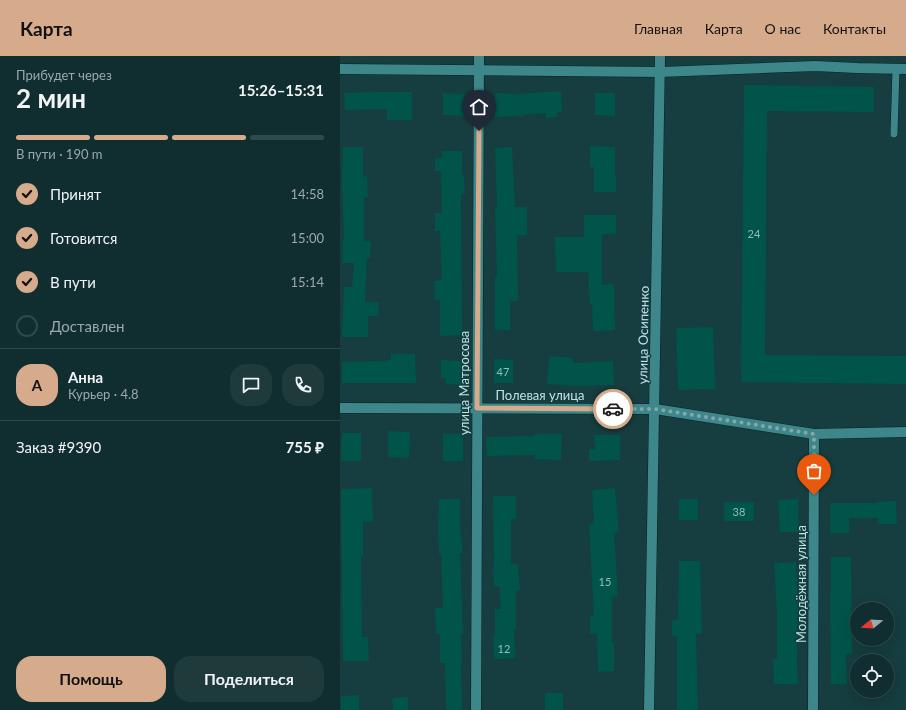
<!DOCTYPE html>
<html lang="ru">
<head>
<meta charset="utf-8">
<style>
	:root { --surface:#102e2f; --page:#1e3a3b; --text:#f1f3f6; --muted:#9ca8aa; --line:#304a4b; --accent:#d6ab8b }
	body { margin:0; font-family:Lato,sans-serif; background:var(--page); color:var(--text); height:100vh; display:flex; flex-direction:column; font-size:15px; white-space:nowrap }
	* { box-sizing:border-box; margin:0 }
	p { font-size:13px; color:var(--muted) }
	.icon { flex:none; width:22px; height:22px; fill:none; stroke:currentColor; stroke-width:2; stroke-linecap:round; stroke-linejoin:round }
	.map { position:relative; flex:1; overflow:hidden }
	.panel { display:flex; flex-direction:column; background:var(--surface); width:340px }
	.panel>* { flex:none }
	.needle { width:26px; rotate:252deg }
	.controls { position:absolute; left:510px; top:546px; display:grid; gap:8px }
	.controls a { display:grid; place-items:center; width:44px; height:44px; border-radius:50%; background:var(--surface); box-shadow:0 4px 16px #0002,0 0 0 1px var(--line); font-size:20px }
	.pin { position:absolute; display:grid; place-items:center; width:34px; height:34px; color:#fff; margin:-41px -17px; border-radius:50% 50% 50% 0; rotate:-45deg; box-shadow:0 0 4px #0007 }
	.pin .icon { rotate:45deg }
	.courier { position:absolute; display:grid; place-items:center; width:40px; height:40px; margin:-20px; border:3px solid #d6ab8b; border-radius:50%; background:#fff; color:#222; box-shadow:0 1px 5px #0007 }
	.summary em { font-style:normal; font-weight:700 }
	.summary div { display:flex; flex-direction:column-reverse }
	.summary { display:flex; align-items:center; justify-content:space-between; height:68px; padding:0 16px }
	h1 { font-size:26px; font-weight:700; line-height:30px }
	.bar { display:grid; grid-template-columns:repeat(4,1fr); gap:6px 4px; align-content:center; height:48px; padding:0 16px }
	.bar i { height:5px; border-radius:3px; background:var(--line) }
	.bar .on { background:var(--accent) }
	.bar p { grid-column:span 4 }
	.line { display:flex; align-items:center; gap:10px; padding:0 16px; border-top:1px solid var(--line) }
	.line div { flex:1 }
	.round { display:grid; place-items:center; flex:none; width:42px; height:42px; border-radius:16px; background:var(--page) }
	ol { padding:0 16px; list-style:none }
	li { display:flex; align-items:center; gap:12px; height:44px }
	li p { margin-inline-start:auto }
	li .icon { padding:4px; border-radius:50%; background:var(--accent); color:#111; stroke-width:4 }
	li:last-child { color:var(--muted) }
	li i { width:22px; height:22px; border:2px solid var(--line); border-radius:50% }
	.button { display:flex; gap:8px; margin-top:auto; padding:8px 16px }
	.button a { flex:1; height:46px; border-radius:16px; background:var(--accent); color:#111; font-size:16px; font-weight:700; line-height:46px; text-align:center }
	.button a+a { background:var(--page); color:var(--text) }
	header { display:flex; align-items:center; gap:24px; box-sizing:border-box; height:56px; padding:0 20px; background:var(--accent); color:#111 }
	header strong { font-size:19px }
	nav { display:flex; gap:22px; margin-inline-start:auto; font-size:14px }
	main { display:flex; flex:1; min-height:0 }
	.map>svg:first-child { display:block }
	.building { fill:#005449 }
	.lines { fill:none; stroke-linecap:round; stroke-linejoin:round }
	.service-casing { stroke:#0b2223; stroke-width:8 }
	.minor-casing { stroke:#0b2223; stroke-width:11 }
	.service { stroke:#3d878b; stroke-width:7 }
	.minor { stroke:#3d878b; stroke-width:10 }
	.done { stroke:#84a8aa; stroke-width:4; stroke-dasharray:0 7.2 }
	.route { stroke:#d6ab8b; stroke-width:5 }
	.labels { text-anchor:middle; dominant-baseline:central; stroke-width:3; stroke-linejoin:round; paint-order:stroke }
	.number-label { font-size:11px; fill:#8fbebd }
	.street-label { font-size:13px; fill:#bfe2e4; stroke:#163d3f }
</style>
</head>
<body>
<header>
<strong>Карта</strong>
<nav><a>Главная</a><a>Карта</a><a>О нас</a><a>Контакты</a></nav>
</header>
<main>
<section class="panel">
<div class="summary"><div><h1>2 мин</h1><p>Прибудет через</p></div><em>15:26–15:31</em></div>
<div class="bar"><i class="on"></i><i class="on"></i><i class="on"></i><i></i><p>В пути · 190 m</p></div>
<ol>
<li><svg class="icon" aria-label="check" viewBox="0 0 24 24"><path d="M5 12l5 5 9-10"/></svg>Принят<p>14:58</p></li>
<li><svg class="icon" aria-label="check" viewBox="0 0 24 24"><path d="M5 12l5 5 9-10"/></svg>Готовится<p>15:00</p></li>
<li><svg class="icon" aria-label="check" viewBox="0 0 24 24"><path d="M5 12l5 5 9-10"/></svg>В пути<p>15:14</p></li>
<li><i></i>Доставлен</li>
</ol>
<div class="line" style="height:72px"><b class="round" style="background:var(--accent);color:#111">А</b><div><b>Анна</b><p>Курьер · 4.8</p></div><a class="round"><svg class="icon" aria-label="chat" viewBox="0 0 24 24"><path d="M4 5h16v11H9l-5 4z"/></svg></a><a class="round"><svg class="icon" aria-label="phone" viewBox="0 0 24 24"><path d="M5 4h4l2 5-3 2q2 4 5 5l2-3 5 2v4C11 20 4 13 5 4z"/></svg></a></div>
<div class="line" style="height:52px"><div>Заказ #9390</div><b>755 ₽</b></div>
<div class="button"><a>Помощь</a><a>Поделиться</a></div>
</section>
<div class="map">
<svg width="566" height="654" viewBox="0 0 566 654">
	<rect width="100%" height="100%" fill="#163d3f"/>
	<g class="building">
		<polygon points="404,29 534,31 534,56 427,55 425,299 566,300 566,328 401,326"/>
		<polygon points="221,35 222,56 217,56 218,61 206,62 206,57 182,59 182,60 155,61 155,37 176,38"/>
		<polygon points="33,36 72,36 72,64 47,64 47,53 5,54 4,37"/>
		<polygon points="103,37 125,38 125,60 103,59"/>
		<polygon points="255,37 275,37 275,60 255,59"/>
		<polygon points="250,90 275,91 275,121 276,121 276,136 254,136 254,111 250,111"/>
		<polygon points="3,91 23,91 23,121 27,120 28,141 24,141 24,185 31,185 30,202 27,202 25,246 39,246 38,260 28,260 28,281 2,281 4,231 12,231 14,207 2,207 3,184 4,184 2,122"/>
		<polygon points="172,91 175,151 187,151 187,179 177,179 178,245 170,245 170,274 155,274 155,222 157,221 155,151 157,151 155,92"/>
		<polygon points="102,95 122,95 122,119 124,119 125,138 121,138 122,279 100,280 100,244 95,244 94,225 102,224 100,175 95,175 95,157 102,157 101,115 95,115 95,102 102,102"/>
		<polygon points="244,159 276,159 276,178 262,178 262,229 274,228 275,274 253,275 252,248 250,248 248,216 216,216 215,181 244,181"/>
		<polygon points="373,271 375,333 338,334 336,272"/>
		<polygon points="51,298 75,298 76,327 2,327 2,306 47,305 47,304 51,304"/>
		<polygon points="209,300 233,302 233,307 273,305 274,329 232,330 207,328"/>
		<polygon points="154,303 173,304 173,327 154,327"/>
		<polygon points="101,304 122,305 122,329 105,328 106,322 101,322"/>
		<polygon points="48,375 70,376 69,402 48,401"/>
		<polygon points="2,377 21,377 21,405 1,405"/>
		<rect x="103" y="378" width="20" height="27"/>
		<polygon points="195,378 222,378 221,404 195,403 195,399 147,400 146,381 195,380"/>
		<polygon points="254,379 280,379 280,404 249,405 249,393 255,393"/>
		<polygon points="32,432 33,466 23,466 23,500 21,500 22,581 28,581 29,605 3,605 1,433"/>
		<polygon points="275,432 279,476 274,477 278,540 272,541 272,586 274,586 274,615 258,616 257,578 250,578 250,560 254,560 249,468 254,467 252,434"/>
		<polygon points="153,440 176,440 176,463 171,463 171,508 178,508 180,535 176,535 176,574 174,574 175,602 154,603 153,581 155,581 155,553 161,553 159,530 154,531 153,510 154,509"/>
		<polygon points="99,443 120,443 120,471 123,497 120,497 123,578 121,578 122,607 121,607 122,654 106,654 105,607 100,607 100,578 96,578 95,552 103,552 101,498 99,498 98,472"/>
		<rect x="339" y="443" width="19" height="21"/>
		<polygon points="458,443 459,476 440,476 438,444"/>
		<polygon points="556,445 557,468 538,468 538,462 509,462 509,477 490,477 490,447 537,447 537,446"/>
		<rect x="384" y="446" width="30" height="19"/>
		<polygon points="491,501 511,501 512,598 506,598 507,628 491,628 490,534 491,534"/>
		<polygon points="339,505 360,505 362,578 356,578 358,654 337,654 337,580 332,580 332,564 338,564"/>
		<polygon points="456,506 458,554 457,603 458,628 434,628 433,603 437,603 437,555 434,507"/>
		<rect x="205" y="637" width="18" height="17"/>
		<polygon points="19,639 19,654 1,654 1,640"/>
		<polygon points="68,641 68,654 53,654 52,642"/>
	</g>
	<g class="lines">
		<defs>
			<polyline id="service" points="554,78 556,13"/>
			<g id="minor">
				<polyline points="0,13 320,16 475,10 517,12 566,13"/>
				<polyline points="0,352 315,353 474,378 566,376"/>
				<polyline points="136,654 139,0"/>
				<polyline points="309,654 320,0"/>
				<polyline points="473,654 474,378"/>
			</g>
		</defs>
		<use href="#service" class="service-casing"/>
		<use href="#minor" class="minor-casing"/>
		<use href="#service" class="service"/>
		<use href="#minor" class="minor"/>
	</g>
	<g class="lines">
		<polyline class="done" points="273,353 315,353 474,378 474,439"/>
		<polyline class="route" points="139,75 137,352 273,353"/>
	</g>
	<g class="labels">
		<g class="number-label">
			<text x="414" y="177">24</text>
			<text x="163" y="315">47</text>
			<text x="399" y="455">38</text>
			<text x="265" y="525">15</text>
			<text x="164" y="592">12</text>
		</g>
		<g class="street-label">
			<text transform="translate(303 279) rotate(-89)">улица Осипенко</text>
			<text transform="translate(124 327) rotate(-90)">улица Матросова</text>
			<text x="200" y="339">Полевая улица</text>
			<text transform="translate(461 528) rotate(-90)">Молодёжная улица</text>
		</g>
	</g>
</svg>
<div class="controls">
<a><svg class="needle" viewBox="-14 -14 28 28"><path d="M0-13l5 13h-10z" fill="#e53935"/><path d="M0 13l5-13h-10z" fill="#9ca8aa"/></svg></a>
<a><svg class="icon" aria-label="locate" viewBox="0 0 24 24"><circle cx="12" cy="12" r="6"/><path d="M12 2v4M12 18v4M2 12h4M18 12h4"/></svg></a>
</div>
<div class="pin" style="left:474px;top:439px;background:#ea580c"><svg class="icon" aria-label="bag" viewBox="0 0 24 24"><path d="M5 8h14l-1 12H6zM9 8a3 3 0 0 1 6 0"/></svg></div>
<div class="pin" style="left:139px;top:75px;background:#1f2937"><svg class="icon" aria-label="home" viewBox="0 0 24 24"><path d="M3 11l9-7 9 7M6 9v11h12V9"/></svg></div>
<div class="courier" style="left:273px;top:353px"><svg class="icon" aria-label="car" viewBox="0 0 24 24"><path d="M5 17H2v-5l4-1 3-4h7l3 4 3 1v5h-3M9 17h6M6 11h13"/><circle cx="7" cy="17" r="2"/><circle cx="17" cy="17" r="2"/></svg></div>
</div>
</main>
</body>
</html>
